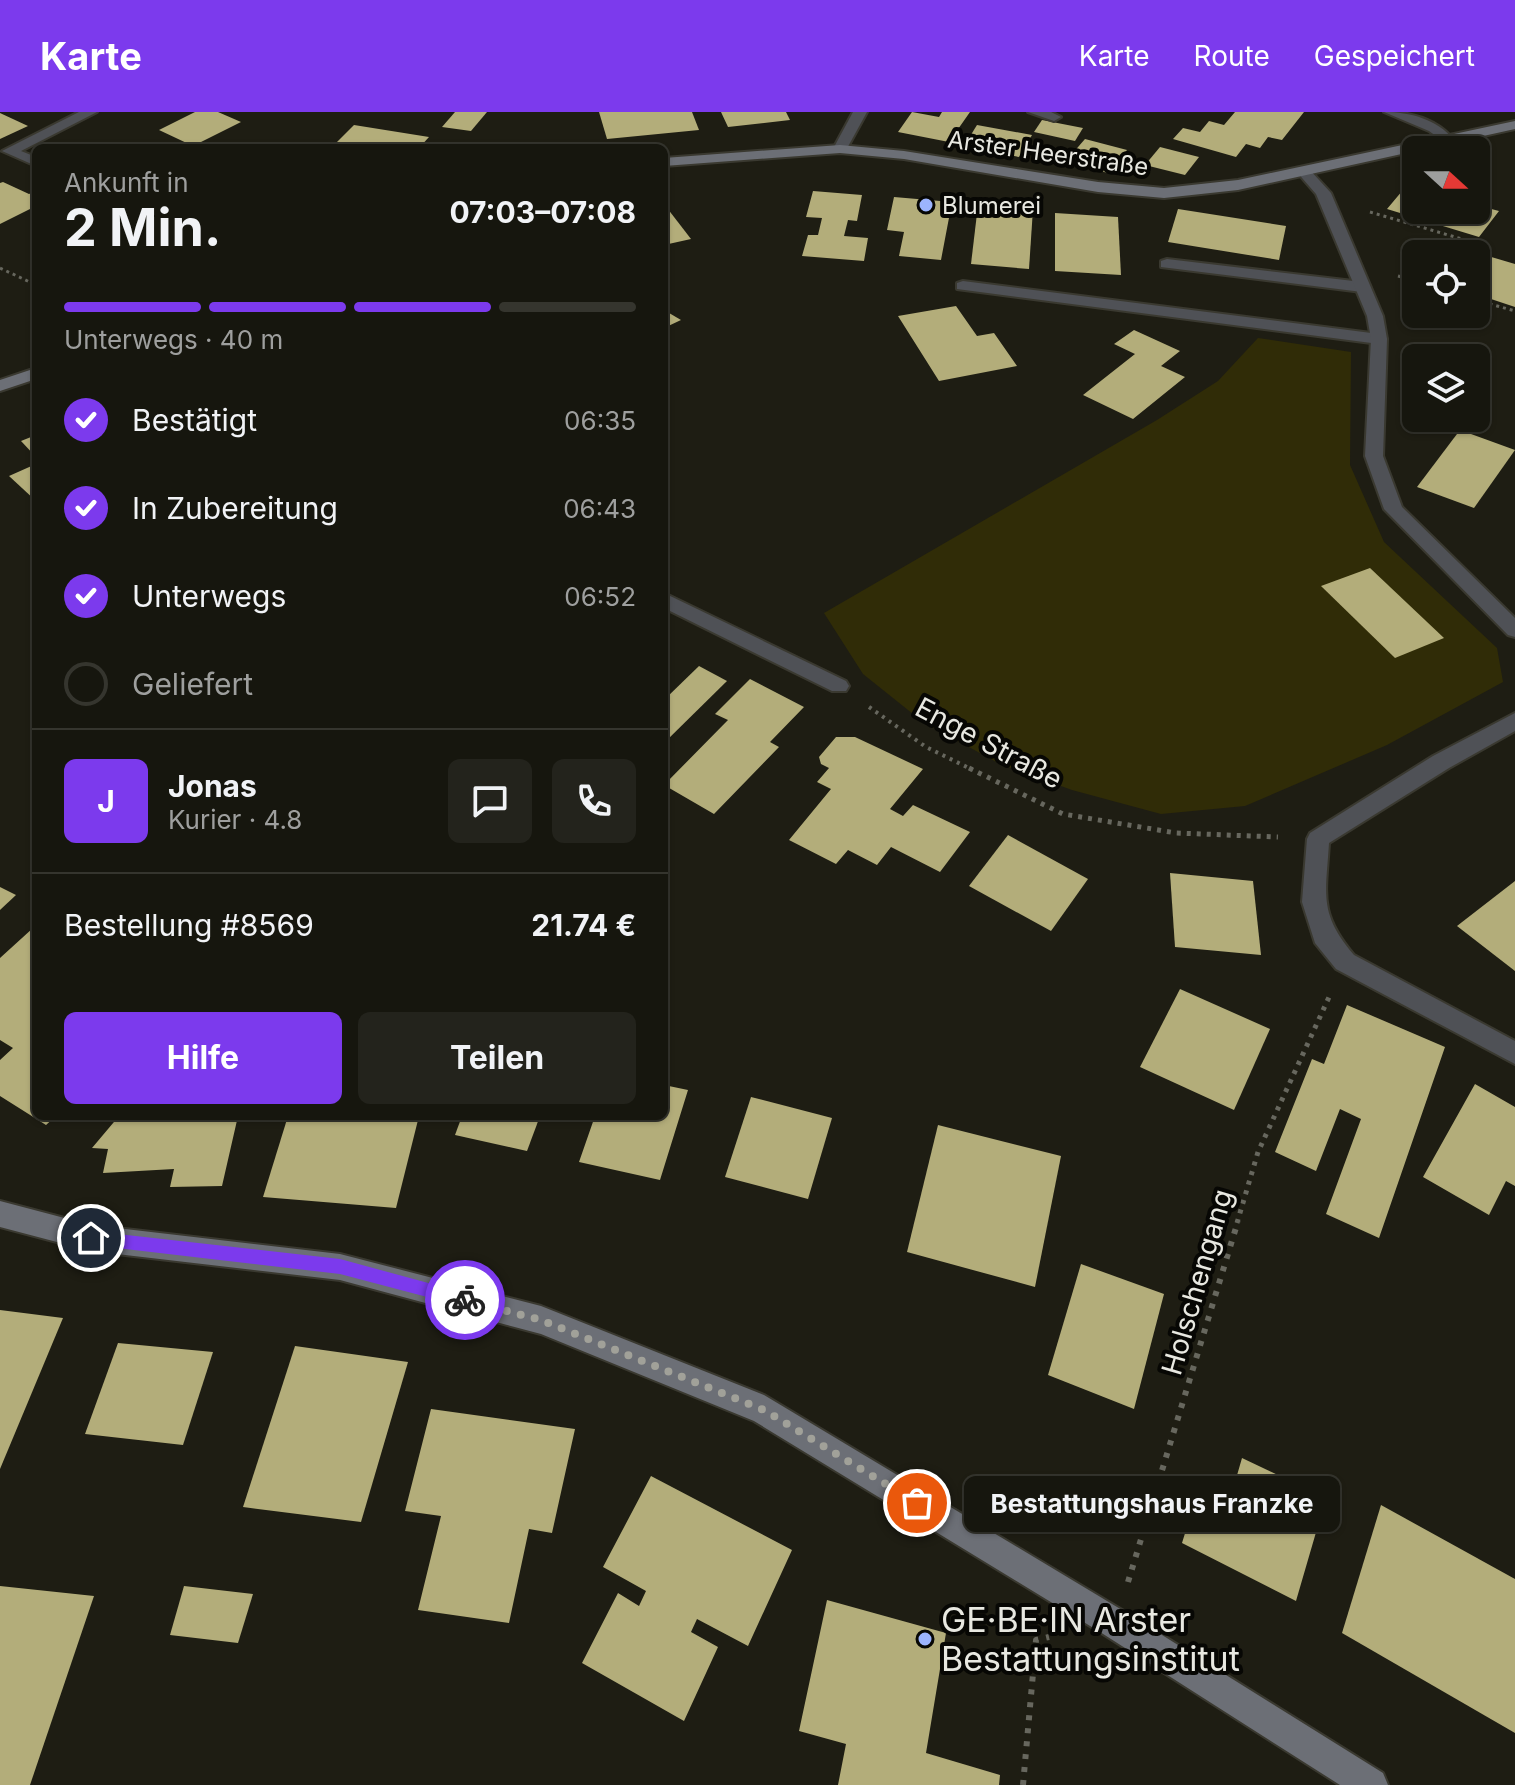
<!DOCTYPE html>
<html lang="de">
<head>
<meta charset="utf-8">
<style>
	:root { --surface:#16160e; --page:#23231c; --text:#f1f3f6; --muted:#9e9f9e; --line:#35352e; --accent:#7c3aed }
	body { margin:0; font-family:Inter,sans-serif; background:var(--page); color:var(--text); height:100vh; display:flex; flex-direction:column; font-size:30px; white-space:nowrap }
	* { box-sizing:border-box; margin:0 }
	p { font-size:26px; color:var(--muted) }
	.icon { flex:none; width:44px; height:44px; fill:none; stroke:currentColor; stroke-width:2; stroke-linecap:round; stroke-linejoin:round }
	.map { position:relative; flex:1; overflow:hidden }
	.panel { position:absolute; left:32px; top:32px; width:636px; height:976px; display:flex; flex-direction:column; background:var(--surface); border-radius:12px; box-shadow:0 2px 6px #0004,0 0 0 2px var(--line) }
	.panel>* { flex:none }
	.needle { width:52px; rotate:111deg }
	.controls { position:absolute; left:1402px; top:24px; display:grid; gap:16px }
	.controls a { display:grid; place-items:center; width:88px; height:88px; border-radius:12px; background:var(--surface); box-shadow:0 2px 6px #0004,0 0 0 2px var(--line); font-size:40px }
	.pin { position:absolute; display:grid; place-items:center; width:68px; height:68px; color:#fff; margin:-34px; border:4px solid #fff; border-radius:50%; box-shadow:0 2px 8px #0007 }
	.courier { position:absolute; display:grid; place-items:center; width:80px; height:80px; margin:-40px; border:6px solid #7c3aed; border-radius:50%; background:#fff; color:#222; box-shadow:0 2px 10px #0007 }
	.bubble { position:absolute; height:56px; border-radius:12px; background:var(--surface); box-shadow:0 2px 6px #0004,0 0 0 2px var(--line); font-size:26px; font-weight:700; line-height:56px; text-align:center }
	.headline em { font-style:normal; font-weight:700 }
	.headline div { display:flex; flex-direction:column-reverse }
	.headline { display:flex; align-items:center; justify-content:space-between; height:136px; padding:0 32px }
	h1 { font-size:52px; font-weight:700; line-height:60px }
	.bar { display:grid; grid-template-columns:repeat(4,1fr); gap:12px 8px; align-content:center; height:96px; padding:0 32px }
	.bar i { height:10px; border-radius:6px; background:var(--line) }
	.bar .on { background:var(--accent) }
	.bar p { grid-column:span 4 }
	.line { display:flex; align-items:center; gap:20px; padding:0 32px; border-top:2px solid var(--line) }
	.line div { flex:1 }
	.round { display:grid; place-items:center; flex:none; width:84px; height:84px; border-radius:12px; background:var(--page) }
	ol { padding:0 32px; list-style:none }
	li { display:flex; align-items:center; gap:24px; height:88px }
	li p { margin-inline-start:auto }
	li .icon { padding:8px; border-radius:50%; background:var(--accent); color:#fff; stroke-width:4 }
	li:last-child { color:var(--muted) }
	li i { width:44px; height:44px; border:4px solid var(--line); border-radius:50% }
	.primary-button { display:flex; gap:16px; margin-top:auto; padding:16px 32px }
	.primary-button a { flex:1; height:92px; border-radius:12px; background:var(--accent); color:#fff; font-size:32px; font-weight:700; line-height:92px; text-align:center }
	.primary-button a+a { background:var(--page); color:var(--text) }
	header { display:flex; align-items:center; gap:48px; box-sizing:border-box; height:112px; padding:0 40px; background:var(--accent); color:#fff }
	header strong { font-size:38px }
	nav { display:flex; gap:44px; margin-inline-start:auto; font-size:28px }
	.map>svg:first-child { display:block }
	.green { fill:#302c07 }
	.building { fill:#b3ad7a }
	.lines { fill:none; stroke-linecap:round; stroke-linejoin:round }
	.lane-casing { stroke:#3a3930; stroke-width:4 }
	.street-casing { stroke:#3a3930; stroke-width:4 }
	.secondary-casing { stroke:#3a3930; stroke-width:4 }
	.path-far3 { stroke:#67675e; stroke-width:3; stroke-dasharray:3 4; stroke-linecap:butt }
	.path-far2 { stroke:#67675e; stroke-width:4; stroke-dasharray:3 5; stroke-linecap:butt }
	.path-far1 { stroke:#67675e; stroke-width:5; stroke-dasharray:4 6; stroke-linecap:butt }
	.path { stroke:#67675e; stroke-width:6; stroke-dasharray:5 8; stroke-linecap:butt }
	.lane { fill:#4f5156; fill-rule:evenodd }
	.street { fill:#4f5156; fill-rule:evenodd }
	.secondary { fill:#6c6f76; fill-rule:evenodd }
	.route { fill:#7c3aed }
	.done { stroke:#a1a199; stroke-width:8; stroke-dasharray:0 14.4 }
	.poi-dot { fill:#9cb4fd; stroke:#070704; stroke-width:3 }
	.labels { text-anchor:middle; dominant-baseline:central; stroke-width:8; stroke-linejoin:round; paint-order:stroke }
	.far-street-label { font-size:24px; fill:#e8e8e1; stroke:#070704 }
	.far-poi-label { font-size:24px; fill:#e8e8e1; stroke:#070704; text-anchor:start }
	.street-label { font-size:28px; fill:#e8e8e1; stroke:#070704 }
	.near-poi-label { font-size:34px; fill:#e8e8e1; stroke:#070704; text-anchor:start }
</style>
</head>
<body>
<header>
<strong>Karte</strong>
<nav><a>Karte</a><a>Route</a><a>Gespeichert</a></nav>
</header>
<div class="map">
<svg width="1515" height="1673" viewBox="0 0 1515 1673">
	<rect width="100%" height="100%" fill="#1e1d13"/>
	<polygon class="green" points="1258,226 1351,240 1350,353 1384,430 1497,536 1503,570 1387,633 1245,694 1161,702 1072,678 1000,652 923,610 863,562 824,501 1157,308 1218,269"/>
	<g class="building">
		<polygon points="195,0 218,0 241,10 193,34 159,18"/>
		<polygon points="455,0 487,0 471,19 442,15"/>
		<polygon points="599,0 692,0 699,18 607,27"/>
		<polygon points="721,0 786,0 790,8 728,15"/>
		<polygon points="912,0 939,5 942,0 970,0 949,30 898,20"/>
		<polygon points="1235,0 1304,0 1282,28 1268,25 1260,36 1246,32 1236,45 1173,27 1183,16 1200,20 1209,9 1224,13"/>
		<polygon points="0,1 28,14 0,27"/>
		<polygon points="1042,8 1083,16 1075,29 1034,20"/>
		<polygon points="354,13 429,25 419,36 331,36"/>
		<polygon points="977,13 1032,23 1019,45 964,34"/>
		<polygon points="1085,27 1127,38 1108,61 1065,50"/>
		<polygon points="1160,35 1199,45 1185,63 1145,53"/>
		<polygon points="3,70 29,82 36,79 36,94 0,112 0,71"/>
		<polygon points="1408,72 1416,75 1416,98 1476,98 1476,93 1499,99 1479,125 1387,97"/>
		<polygon points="813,79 862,83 857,109 848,108 844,124 868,126 864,149 802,144 808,123 818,123 822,106 806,105"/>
		<polygon points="894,85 952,90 941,148 899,144 904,120 887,118"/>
		<polygon points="664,92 691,127 664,133"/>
		<polygon points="978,93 1033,97 1029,157 971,152"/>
		<polygon points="1178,97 1286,114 1279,148 1168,130"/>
		<polygon points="1055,101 1118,105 1121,163 1055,159"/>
		<polygon points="1444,129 1470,137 1467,142 1434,142"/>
		<polygon points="1471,139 1515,152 1515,195 1476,182 1476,142 1469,142"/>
		<polygon points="956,194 977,224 994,221 1017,254 939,269 898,204"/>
		<polygon points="664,198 681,208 664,216"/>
		<polygon points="1134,218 1180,239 1161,254 1185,265 1133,307 1083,283 1135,242 1114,232"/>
		<polygon points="1460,318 1515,338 1474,396 1417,375"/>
		<polygon points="36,323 36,345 21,329"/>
		<polygon points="36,352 36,389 9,364"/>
		<polygon points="1370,456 1444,526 1395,546 1321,474"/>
		<polygon points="699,554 727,569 664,631 664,588"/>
		<polygon points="750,567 804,595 770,630 779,635 714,702 664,673 728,608 715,602"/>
		<polygon points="836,625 855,625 923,657 890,697 903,704 913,693 970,720 940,760 891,735 877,753 848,738 836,752 789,728 831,677 817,670 829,656 821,652 819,645"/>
		<polygon points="1008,723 1088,767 1051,819 969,774"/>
		<polygon points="1170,761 1253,769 1261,843 1175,835"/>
		<polygon points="1515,769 1515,859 1457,814"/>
		<polygon points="0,775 16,783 0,798"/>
		<polygon points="33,816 36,818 36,1004 56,1004 46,1013 0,984 0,948 13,936 0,928 0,846"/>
		<polygon points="1180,877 1270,917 1234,998 1140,955"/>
		<polygon points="1347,893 1445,935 1379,1126 1326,1102 1361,1007 1340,997 1316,1059 1275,1040 1312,947 1324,952"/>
		<polygon points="1475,972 1515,995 1515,1074 1506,1069 1489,1103 1423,1065"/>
		<polygon points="664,973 688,978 660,1068 579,1050 595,1004 664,1004"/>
		<polygon points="751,985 832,1006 808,1087 725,1065"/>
		<polygon points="119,1004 238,1004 222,1074 170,1075 174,1057 103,1061 108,1037 92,1036"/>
		<polygon points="288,1004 419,1004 396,1096 263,1085"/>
		<polygon points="462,1004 540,1004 527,1039 455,1023"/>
		<polygon points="938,1013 1061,1044 1035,1175 907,1140"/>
		<polygon points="1081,1152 1164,1182 1134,1297 1048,1263"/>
		<polygon points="0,1198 63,1206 0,1357"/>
		<polygon points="118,1231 213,1240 183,1333 85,1322"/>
		<polygon points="295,1234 408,1250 361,1410 243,1395"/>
		<polygon points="431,1297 575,1317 552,1421 529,1417 509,1511 418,1498 441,1404 405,1399"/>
		<polygon points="1242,1346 1326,1386 1296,1489 1182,1431 1199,1376 1229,1391"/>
		<polygon points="651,1364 792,1438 748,1534 697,1507 691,1520 718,1535 684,1609 582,1551 618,1481 639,1494 646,1479 603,1455"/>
		<polygon points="1381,1393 1515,1467 1515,1621 1342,1521"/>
		<polygon points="0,1474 94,1484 30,1673 0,1673"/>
		<polygon points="184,1474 253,1482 238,1531 170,1523"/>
		<polygon points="827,1488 946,1521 926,1641 1000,1663 999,1673 838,1673 846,1632 799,1619"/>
	</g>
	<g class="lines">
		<defs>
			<g id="lane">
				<polygon points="1028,0 1051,0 1061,5 1054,9"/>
				<path d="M1384,0C1410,0 1437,7 1454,28L1447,32L1429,19Z"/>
				<polygon points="1167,147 1362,170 1370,175 1362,180 1161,155 1161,149"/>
				<polygon points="963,169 1379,222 1387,227 1379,232 957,177 957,171"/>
			</g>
			<g id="street">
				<polygon points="79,0 97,0 21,39 36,45 36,54 2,39"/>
				<polygon points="853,0 867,0 845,40 835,40 833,37"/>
				<polygon points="1303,55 1308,56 1331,81 1383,204 1387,227 1383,344 1402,395 1515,506 1515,525 1508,523 1384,397 1365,344 1371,227 1367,204 1316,82 1296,59"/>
				<polygon points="664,481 846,569 849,574 846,579 832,579 664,496"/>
				<path d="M1515,601V619L1449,656L1329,731C1326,782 1318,801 1354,843L1515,929V952L1336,857L1315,831L1302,790L1307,727L1310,721L1433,644Z"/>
			</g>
			<g id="secondary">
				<polygon points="1515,9 1515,17 1238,78 1164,86 1098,80 904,47 840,41 664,54 664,46 840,33 904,39 1098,70 1164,76 1238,68"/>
				<polygon points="36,256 36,267 0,279 0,268"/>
				<polygon points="0,1089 91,1113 340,1142 541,1194 764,1283 1122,1498 1383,1661 1388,1673 1340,1673 1100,1520 754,1309 541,1222 340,1168 91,1139 0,1115"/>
			</g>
		</defs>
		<use href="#lane" class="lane-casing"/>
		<use href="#street" class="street-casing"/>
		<use href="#secondary" class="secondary-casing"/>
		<g class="path-far3">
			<polyline points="1370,100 1472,130"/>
			<polyline points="0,156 36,173"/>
			<polyline points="1398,164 1416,169"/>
			<polyline points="1476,188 1515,199"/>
		</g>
		<polyline class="path-far2" points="869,595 926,635 973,658"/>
		<g class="path-far1">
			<polyline points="969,656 1063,702 1176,721 1278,725"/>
			<polyline points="1237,1111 1258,1040 1330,883"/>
		</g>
		<g class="path">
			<polyline points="1128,1470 1238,1109"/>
			<polyline points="1023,1673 1036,1528 1049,1525"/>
		</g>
		<use href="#lane" class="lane"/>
		<use href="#street" class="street"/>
		<use href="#secondary" class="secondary"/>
	</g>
	<polygon class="route" points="91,1119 340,1147 465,1181 472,1188 465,1195 340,1162 91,1133 83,1126"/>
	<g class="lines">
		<polyline class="done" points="465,1188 541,1208 764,1298 917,1391"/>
	</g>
	<g class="poi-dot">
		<circle cx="926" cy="93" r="8"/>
		<circle cx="925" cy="1527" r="8"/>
	</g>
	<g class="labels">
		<g class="far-street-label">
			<text transform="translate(1048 41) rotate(8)">Arster Heerstraße</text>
		</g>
		<g class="far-poi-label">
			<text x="942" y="93">Blumerei</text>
		</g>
		<g class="street-label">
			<text transform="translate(989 631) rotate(28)">Enge Straße</text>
			<text transform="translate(1197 1170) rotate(-74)">Holschengang</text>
		</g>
		<g class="near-poi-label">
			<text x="941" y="1507">GE·BE·IN Arster<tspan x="941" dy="39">Bestattungsinstitut</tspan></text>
		</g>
	</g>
</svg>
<div class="controls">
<a><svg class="needle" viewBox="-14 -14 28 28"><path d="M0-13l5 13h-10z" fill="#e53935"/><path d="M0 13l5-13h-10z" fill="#9e9f9e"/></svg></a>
<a><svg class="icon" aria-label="locate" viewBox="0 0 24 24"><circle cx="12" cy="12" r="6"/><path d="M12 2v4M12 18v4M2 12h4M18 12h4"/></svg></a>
<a><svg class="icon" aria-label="layers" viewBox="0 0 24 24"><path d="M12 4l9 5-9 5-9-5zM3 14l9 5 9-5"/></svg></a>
</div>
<div class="pin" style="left:917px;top:1391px;background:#ea580c"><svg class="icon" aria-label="bag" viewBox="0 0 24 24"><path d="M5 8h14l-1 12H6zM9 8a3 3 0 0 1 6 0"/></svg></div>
<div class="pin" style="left:91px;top:1126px;background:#1f2937"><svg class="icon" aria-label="home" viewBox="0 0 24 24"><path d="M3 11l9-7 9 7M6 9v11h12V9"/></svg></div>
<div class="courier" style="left:465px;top:1188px"><svg class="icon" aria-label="bike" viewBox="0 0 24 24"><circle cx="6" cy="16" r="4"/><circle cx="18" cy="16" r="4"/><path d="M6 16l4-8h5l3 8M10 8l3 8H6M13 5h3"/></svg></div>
<div class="bubble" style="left:964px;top:1364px;width:376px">Bestattungshaus Franzke</div>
<section class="panel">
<div class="headline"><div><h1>2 Min.</h1><p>Ankunft in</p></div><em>07:03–07:08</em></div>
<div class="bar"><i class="on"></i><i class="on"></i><i class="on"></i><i></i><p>Unterwegs · 40 m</p></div>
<ol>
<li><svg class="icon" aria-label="check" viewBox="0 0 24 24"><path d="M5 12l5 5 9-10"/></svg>Bestätigt<p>06:35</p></li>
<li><svg class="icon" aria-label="check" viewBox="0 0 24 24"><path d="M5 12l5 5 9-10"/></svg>In Zubereitung<p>06:43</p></li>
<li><svg class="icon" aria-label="check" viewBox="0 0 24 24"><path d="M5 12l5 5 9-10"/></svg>Unterwegs<p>06:52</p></li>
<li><i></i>Geliefert</li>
</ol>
<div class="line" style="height:144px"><b class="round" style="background:var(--accent);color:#fff">J</b><div><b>Jonas</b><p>Kurier · 4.8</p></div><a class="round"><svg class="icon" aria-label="chat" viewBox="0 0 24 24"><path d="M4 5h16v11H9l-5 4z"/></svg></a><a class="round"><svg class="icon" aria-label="phone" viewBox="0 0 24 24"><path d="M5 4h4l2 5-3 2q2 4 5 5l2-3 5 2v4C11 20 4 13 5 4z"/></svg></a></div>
<div class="line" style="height:104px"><div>Bestellung #8569</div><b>21.74 €</b></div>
<div class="primary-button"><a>Hilfe</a><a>Teilen</a></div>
</section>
</div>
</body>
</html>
